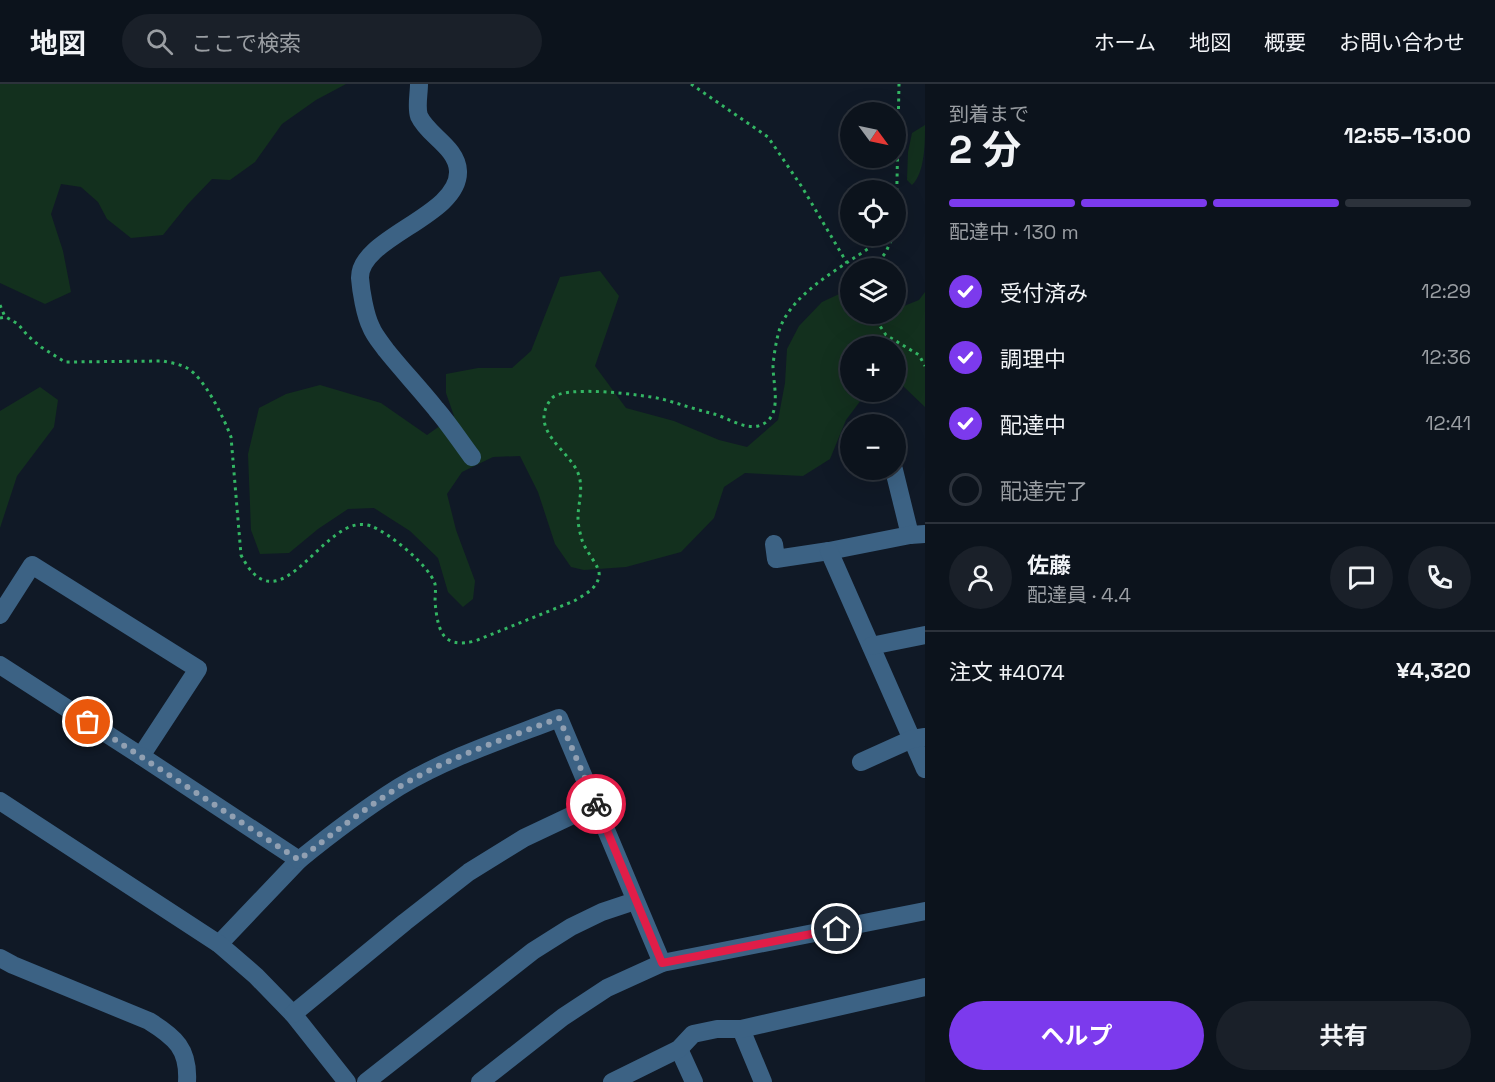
<!DOCTYPE html>
<html lang="ja">
<head>
<meta charset="utf-8">
<style>
	:root { --surface:#0c131c; --page:#1a2029; --text:#f1f3f6; --muted:#9a9ea3; --line:#2c323b; --accent:#7c3aed }
	body { margin:0; font-family:"Space Grotesk","Noto Sans JP",sans-serif; background:var(--page); color:var(--text); height:100vh; display:flex; flex-direction:column; font-size:22px; white-space:nowrap }
	* { box-sizing:border-box; margin:0 }
	p { font-size:20px; color:var(--muted) }
	.icon { flex:none; width:33px; height:33px; fill:none; stroke:currentColor; stroke-width:2; stroke-linecap:round; stroke-linejoin:round }
	.map { position:relative; flex:1; overflow:hidden }
	.side { display:flex; flex-direction:column; background:var(--surface); width:570px }
	.side>* { flex:none }
	.needle { width:39px; rotate:123deg }
	.fabs { position:absolute; left:840px; top:18px; display:grid; gap:12px }
	.fabs a { display:grid; place-items:center; width:66px; height:66px; border-radius:50%; background:var(--surface); box-shadow:0 6px 24px #0002,0 0 0 2px var(--line); font-size:30px }
	.pin { position:absolute; display:grid; place-items:center; width:51px; height:51px; color:#fff; margin:-26px; border:3px solid #fff; border-radius:50%; box-shadow:0 2px 6px #0007 }
	.courier { position:absolute; display:grid; place-items:center; width:60px; height:60px; margin:-30px; border:4px solid #e11d48; border-radius:50%; background:#fff; color:#222; box-shadow:0 2px 8px #0007 }
	.summary em { font-style:normal; font-weight:700 }
	.summary div { display:flex; flex-direction:column-reverse }
	.summary { display:flex; align-items:center; justify-content:space-between; height:102px; padding:0 24px }
	h1 { font-size:39px; font-weight:700; line-height:45px }
	.bar { display:grid; grid-template-columns:repeat(4,1fr); gap:9px 6px; align-content:center; height:72px; padding:0 24px }
	.bar i { height:8px; border-radius:4px; background:var(--line) }
	.bar .selected { background:var(--accent) }
	.bar p { grid-column:span 4 }
	.line { display:flex; align-items:center; gap:15px; padding:0 24px; border-top:2px solid var(--line) }
	.line div { flex:1 }
	.round { display:grid; place-items:center; flex:none; width:63px; height:63px; border-radius:32px; background:var(--page) }
	ol { padding:0 24px; list-style:none }
	li { display:flex; align-items:center; gap:18px; height:66px }
	li p { margin-inline-start:auto }
	li .icon { padding:6px; border-radius:50%; background:var(--accent); color:#fff; stroke-width:4 }
	li:last-child { color:var(--muted) }
	li i { width:33px; height:33px; border:3px solid var(--line); border-radius:50% }
	.button { display:flex; gap:12px; margin-top:auto; padding:12px 24px }
	.button a { flex:1; height:69px; border-radius:36px; background:var(--accent); color:#fff; font-size:24px; font-weight:700; line-height:69px; text-align:center }
	.button a+a { background:var(--page); color:var(--text) }
	header { display:flex; align-items:center; gap:36px; box-sizing:border-box; height:84px; padding:0 30px; background:var(--surface); border-bottom:2px solid var(--line) }
	header strong { font-size:28px }
	nav { display:flex; gap:33px; margin-inline-start:auto; font-size:21px }
	.search { width:420px; height:54px; background:var(--page); display:flex; align-items:center; gap:15px; box-sizing:border-box; padding:0 21px; border-radius:33px; color:var(--muted); font-size:22px }
	main { display:flex; flex:1; min-height:0 }
	.map>svg:first-child { display:block }
	.green { fill:#13301e }
	.lines { fill:none; stroke-linecap:round; stroke-linejoin:round }
	.path { stroke:#33b563; stroke-width:3; stroke-dasharray:3 4.5; stroke-linecap:butt }
	.minor { stroke:#3c6284; stroke-width:18 }
	.done { stroke:#91a0b2; stroke-width:6; stroke-dasharray:0 10.8 }
	.route { stroke:#e11d48; stroke-width:8 }
</style>
</head>
<body>
<header>
<strong>地図</strong>
<div class="search"><svg class="icon" aria-label="search" viewBox="0 0 24 24"><circle cx="10" cy="10" r="6"/><path d="M15 15l6 6"/></svg>ここで検索</div>
<nav><a>ホーム</a><a>地図</a><a>概要</a><a>お問い合わせ</a></nav>
</header>
<main>
<div class="map">
<svg width="925" height="998" viewBox="0 0 925 998">
	<rect width="100%" height="100%" fill="#101926"/>
	<g class="green">
		<polygon points="0,0 346,0 316,16 282,40 255,78 230,96 212,95 188,120 163,151 131,154 107,135 98,118 81,103 61,100 51,130 63,167 71,208 45,220 0,199"/>
		<path d="M925,41C925,59 925,88 912,101L907,96L908,68L912,49Z"/>
		<polygon points="600,187 619,212 595,282 626,324 674,337 719,356 747,363 778,336 785,299 787,265 799,242 822,218 850,205 850,230 896,230 896,203 901,209 904,222 919,216 925,208 925,323 903,302 896,302 896,262 850,262 850,308 867,308 846,336 830,375 803,392 745,389 724,403 714,434 681,468 626,483 584,486 571,483 555,460 538,408 520,372 493,373 462,388 447,410 456,446 475,497 473,515 463,523 448,508 438,474 410,447 374,424 348,425 318,445 289,469 260,470 251,446 248,370 259,324 286,310 320,301 381,319 427,351 454,332 446,309 446,290 478,284 512,284 531,267 560,193"/>
		<polygon points="40,303 58,316 54,343 17,392 0,444 0,327"/>
	</g>
	<g class="lines">
		<g class="path">
			<polyline points="691,0 768,53 802,103 847,179"/>
			<polyline points="896,145 899,0"/>
			<polyline points="874,184 886,168 893,152"/>
			<polyline points="0,221 5,233"/>
			<polyline points="872,230 886,251 919,271 925,282"/>
			<path d="M0,234L6,233L18,240L28,252L41,263L65,278L163,277C171,279 180,280 187,284C204,293 224,334 231,353L241,471C281,550 324,425 371,442C389,449 429,481 435,500C436,506 435,513 435,518C438,547 442,565 475,557L574,517C584,511 597,505 599,492C601,483 585,467 582,456C580,449 578,441 578,434C578,419 584,404 578,389C568,365 528,346 551,315C563,300 643,311 662,315C680,320 697,326 714,330C728,334 743,345 758,342C784,335 773,302 773,282C774,270 776,258 779,247C792,205 853,178 886,152"/>
		</g>
		<g class="minor">
			<path d="M419,0C419,10 416,23 419,32C428,52 457,63 458,87C460,132 359,153 360,194C361,207 365,231 371,243C374,251 381,259 386,266C402,286 420,305 436,325C449,340 460,357 472,373"/>
			<polyline points="894,386 910,451"/>
			<polyline points="774,460 776,475 829,467 910,451 925,450"/>
			<polyline points="829,467 925,685"/>
			<polyline points="0,531 32,481 198,585 141,672 0,581"/>
			<polyline points="871,562 925,551"/>
			<polyline points="141,672 299,776 219,860"/>
			<polyline points="861,678 912,655 925,653"/>
			<polyline points="0,717 219,860 256,892 293,930 347,998"/>
			<path d="M299,776C331,750 364,725 399,703C449,673 505,655 559,634L662,879"/>
			<path d="M0,874L13,881L149,937C175,953 189,965 187,998"/>
			<polyline points="293,930 405,838 469,788 524,754 596,720"/>
			<polyline points="741,945 763,998"/>
			<polyline points="679,965 694,998"/>
			<polyline points="366,998 533,867 571,843 602,828 635,817"/>
			<polyline points="480,998 563,933 607,904 662,879 925,827"/>
			<polyline points="612,998 679,965 693,950 717,945 741,945 925,903"/>
		</g>
	</g>
	<g class="lines">
		<path class="done" d="M88,638L299,776C332,750 364,725 399,703C449,673 505,655 559,634L596,720"/>
		<polyline class="route" points="596,720 662,879 837,845"/>
	</g>
</svg>
<div class="fabs">
<a><svg class="needle" viewBox="-14 -14 28 28"><path d="M0-13l5 13h-10z" fill="#e53935"/><path d="M0 13l5-13h-10z" fill="#9a9ea3"/></svg></a>
<a><svg class="icon" aria-label="locate" viewBox="0 0 24 24"><circle cx="12" cy="12" r="6"/><path d="M12 2v4M12 18v4M2 12h4M18 12h4"/></svg></a>
<a><svg class="icon" aria-label="layers" viewBox="0 0 24 24"><path d="M12 4l9 5-9 5-9-5zM3 14l9 5 9-5"/></svg></a>
<a>+</a>
<a>−</a>
</div>
<div class="pin" style="left:88px;top:638px;background:#ea580c"><svg class="icon" aria-label="bag" viewBox="0 0 24 24"><path d="M5 8h14l-1 12H6zM9 8a3 3 0 0 1 6 0"/></svg></div>
<div class="pin" style="left:837px;top:845px;background:#1f2937"><svg class="icon" aria-label="home" viewBox="0 0 24 24"><path d="M3 11l9-7 9 7M6 9v11h12V9"/></svg></div>
<div class="courier" style="left:596px;top:720px"><svg class="icon" aria-label="bike" viewBox="0 0 24 24"><circle cx="6" cy="16" r="4"/><circle cx="18" cy="16" r="4"/><path d="M6 16l4-8h5l3 8M10 8l3 8H6M13 5h3"/></svg></div>
</div>
<section class="side">
<div class="summary"><div><h1>2 分</h1><p>到着まで</p></div><em>12:55–13:00</em></div>
<div class="bar"><i class="selected"></i><i class="selected"></i><i class="selected"></i><i></i><p>配達中 · 130 m</p></div>
<ol>
<li><svg class="icon" aria-label="check" viewBox="0 0 24 24"><path d="M5 12l5 5 9-10"/></svg>受付済み<p>12:29</p></li>
<li><svg class="icon" aria-label="check" viewBox="0 0 24 24"><path d="M5 12l5 5 9-10"/></svg>調理中<p>12:36</p></li>
<li><svg class="icon" aria-label="check" viewBox="0 0 24 24"><path d="M5 12l5 5 9-10"/></svg>配達中<p>12:41</p></li>
<li><i></i>配達完了</li>
</ol>
<div class="line" style="height:108px"><a class="round"><svg class="icon" aria-label="person" viewBox="0 0 24 24"><circle cx="12" cy="8" r="4"/><path d="M4 21q1-7 8-7t8 7"/></svg></a><div><b>佐藤</b><p>配達員 · 4.4</p></div><a class="round"><svg class="icon" aria-label="chat" viewBox="0 0 24 24"><path d="M4 5h16v11H9l-5 4z"/></svg></a><a class="round"><svg class="icon" aria-label="phone" viewBox="0 0 24 24"><path d="M5 4h4l2 5-3 2q2 4 5 5l2-3 5 2v4C11 20 4 13 5 4z"/></svg></a></div>
<div class="line" style="height:78px"><div>注文 #4074</div><b>¥4,320</b></div>
<div class="button"><a>ヘルプ</a><a>共有</a></div>
</section>
</main>
</body>
</html>
